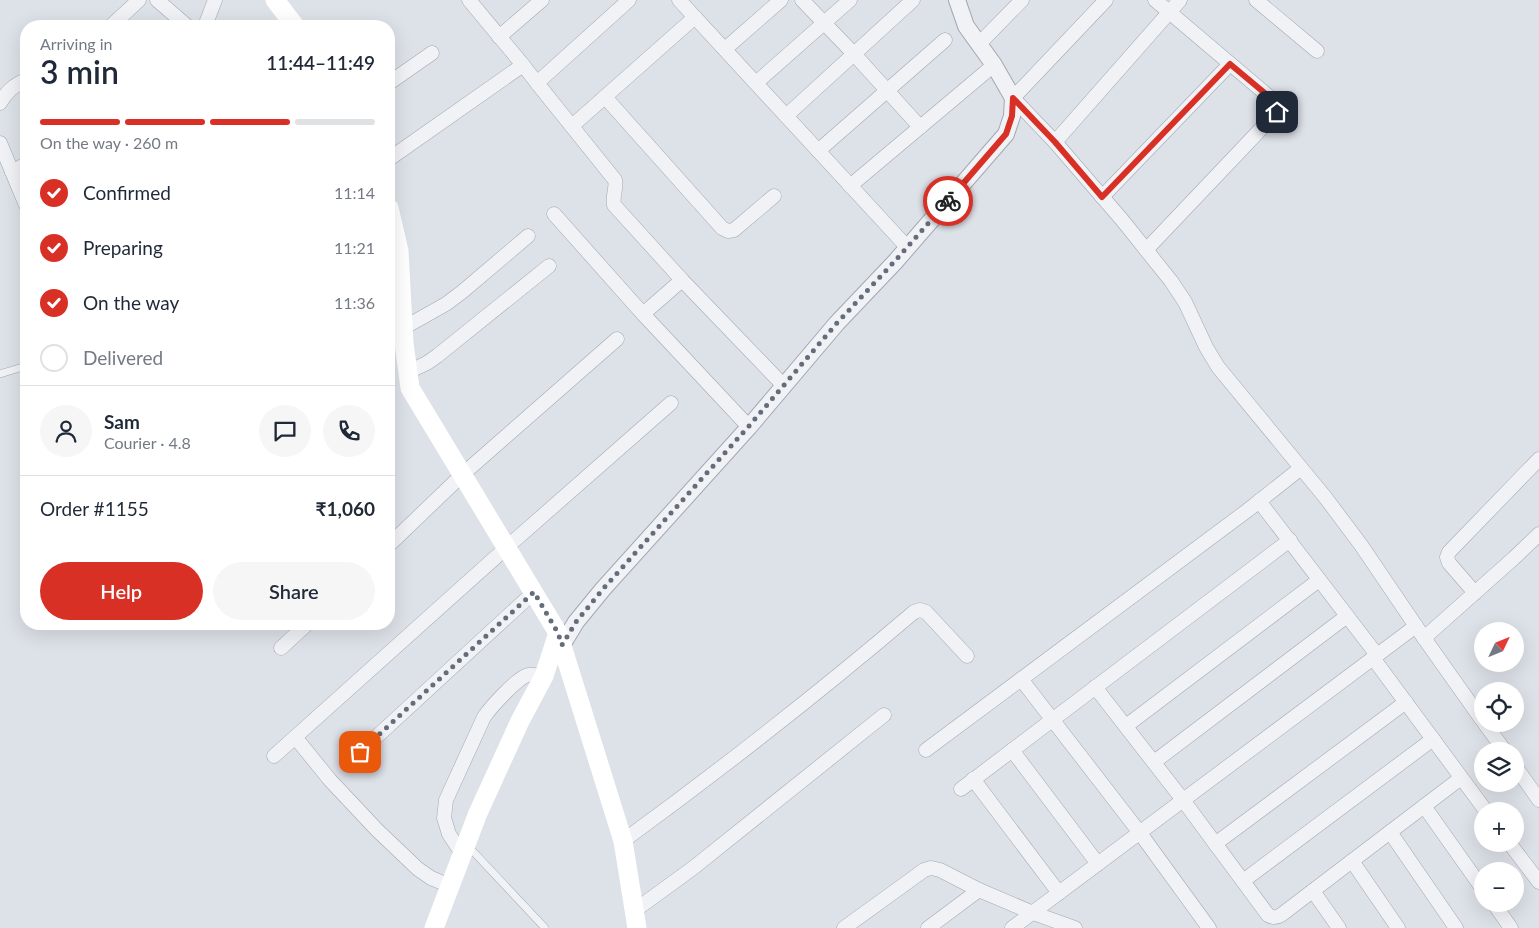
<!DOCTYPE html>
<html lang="en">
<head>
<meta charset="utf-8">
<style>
	:root { --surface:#fff; --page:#f6f6f7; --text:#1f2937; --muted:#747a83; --line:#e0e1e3; --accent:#d93025 }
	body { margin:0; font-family:Lato,sans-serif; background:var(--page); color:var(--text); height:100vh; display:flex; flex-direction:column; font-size:19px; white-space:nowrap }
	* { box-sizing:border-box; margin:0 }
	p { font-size:16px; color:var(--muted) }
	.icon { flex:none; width:28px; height:28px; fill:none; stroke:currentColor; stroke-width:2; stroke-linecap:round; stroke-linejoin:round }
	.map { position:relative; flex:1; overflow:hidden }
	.details { position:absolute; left:20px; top:20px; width:375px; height:610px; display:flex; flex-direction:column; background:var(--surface); border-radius:20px; box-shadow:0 5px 20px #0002 }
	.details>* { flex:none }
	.needle { width:32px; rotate:47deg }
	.tools { position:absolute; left:1474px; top:622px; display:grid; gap:10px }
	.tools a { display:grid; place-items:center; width:50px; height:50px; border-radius:50%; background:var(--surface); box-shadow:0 5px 20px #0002; font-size:25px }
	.pin { position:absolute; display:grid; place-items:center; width:42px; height:42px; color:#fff; margin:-21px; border-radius:10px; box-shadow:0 2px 8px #0006 }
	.courier { position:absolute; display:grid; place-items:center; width:50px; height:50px; margin:-25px; border:4px solid #d93025; border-radius:50%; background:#fff; color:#222; box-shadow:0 1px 6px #0007 }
	.headline em { font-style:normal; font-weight:600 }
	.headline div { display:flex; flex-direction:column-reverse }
	.headline { display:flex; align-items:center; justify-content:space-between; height:85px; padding:0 20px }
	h1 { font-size:32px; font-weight:600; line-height:38px }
	.bar { display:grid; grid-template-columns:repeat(4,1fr); gap:8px 5px; align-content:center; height:60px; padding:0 20px }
	.bar i { height:6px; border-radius:4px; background:var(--line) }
	.bar .current { background:var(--accent) }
	.bar p { grid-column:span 4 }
	.line { display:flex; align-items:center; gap:12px; padding:0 20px; border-top:1px solid var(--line) }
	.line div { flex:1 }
	.round { display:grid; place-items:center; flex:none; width:52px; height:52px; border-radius:26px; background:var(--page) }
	ol { padding:0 20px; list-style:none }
	li { display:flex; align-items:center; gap:15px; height:55px }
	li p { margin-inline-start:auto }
	li .icon { padding:5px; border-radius:50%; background:var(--accent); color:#fff; stroke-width:4 }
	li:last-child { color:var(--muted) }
	li i { width:28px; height:28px; border:2px solid var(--line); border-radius:50% }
	.button { display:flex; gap:10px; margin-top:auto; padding:10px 20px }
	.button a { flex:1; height:58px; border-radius:30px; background:var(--accent); color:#fff; font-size:20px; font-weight:600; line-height:58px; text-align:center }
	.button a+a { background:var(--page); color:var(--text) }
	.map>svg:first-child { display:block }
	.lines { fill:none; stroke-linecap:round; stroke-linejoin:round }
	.service-casing { stroke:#a2a8b2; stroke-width:8 }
	.minor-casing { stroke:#a2a8b2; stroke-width:15 }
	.tertiary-casing { stroke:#a2a8b2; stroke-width:18 }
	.service { stroke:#f0f2f6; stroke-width:7 }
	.minor { stroke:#f0f2f6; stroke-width:14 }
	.tertiary { stroke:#f0f2f6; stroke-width:16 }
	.secondary { stroke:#fff; stroke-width:19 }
	.done { stroke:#656d7a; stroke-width:5; stroke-dasharray:0 9 }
	.route { stroke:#d93025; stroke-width:6 }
</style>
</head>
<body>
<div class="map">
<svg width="1539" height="928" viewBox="0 0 1539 928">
	<rect width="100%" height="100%" fill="#dde1e8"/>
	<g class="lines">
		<defs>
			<g id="service">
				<polyline points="0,374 26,366"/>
				<polyline points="468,846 545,928"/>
			</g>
			<g id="minor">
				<polyline points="157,0 187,26"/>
				<polyline points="469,0 523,65"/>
				<polyline points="679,0 907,247"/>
				<polyline points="802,0 854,54 920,127"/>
				<polyline points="1106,0 1013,98 1055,142 1123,221 1171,281 1185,302 1206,347 1218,367 1325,497 1361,545 1424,638 1482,720"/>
				<polyline points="1256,0 1317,51"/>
				<polyline points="111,26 139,0"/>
				<polyline points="205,26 215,0"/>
				<polyline points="499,37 542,0"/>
				<polyline points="979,44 1022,0"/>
				<polyline points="725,49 781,0"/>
				<polyline points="389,83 432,53"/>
				<path d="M537,83L615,180C617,188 612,196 614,205L682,280L783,385"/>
				<polyline points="756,83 850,0"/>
				<polyline points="605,97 722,228 728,231 734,230 774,196"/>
				<path d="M0,103C7,91 14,85 26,80"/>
				<polyline points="786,116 913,0"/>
				<polyline points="572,126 695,17"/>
				<polyline points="1055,142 1180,0"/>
				<polyline points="0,143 26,205"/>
				<polyline points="818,151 945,40"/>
				<polyline points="389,159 523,65 537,83 629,0"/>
				<polyline points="12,172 26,164"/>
				<polyline points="850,186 994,65"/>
				<polyline points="1102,197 1230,64"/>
				<polyline points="554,214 643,314 749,427"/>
				<polyline points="1146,250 1277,112 1273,100 1155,0"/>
				<polyline points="643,314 682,280"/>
				<polyline points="389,336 446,304 462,292 528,236"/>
				<polyline points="408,372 427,363 437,356 549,266"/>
				<polyline points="1259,501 1377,655"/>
				<polyline points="389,545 463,474 617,339"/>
				<polyline points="1475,593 1449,563 1447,557 1449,552 1539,459"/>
				<polyline points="1424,638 1514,558 1539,534"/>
				<polyline points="281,648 307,624"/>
				<polyline points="1373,658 1486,811"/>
				<polyline points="1021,679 1140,833 1209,928"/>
				<path d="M1095,687L1183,800L1268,915C1273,918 1276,918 1281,915L1461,778"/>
				<polyline points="1485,724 1505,751"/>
				<polyline points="1126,726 1319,580"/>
				<polyline points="295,737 330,780 377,830 418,869 431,878 450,886"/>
				<polyline points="926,750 1248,510 1301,468"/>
				<polyline points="1012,750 1098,864"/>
				<polyline points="360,752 534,592"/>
				<polyline points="274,756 507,547 671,403"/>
				<polyline points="1154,762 1347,616"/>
				<polyline points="1515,766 1539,800"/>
				<polyline points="973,779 1059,893"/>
				<polyline points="961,789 1290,540"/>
				<polyline points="1424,806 1482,888"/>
				<polyline points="1390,832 1456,928"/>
				<path d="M623,841C723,768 820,692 914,612L920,610L926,612L967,656"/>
				<polyline points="1215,844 1406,702"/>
				<polyline points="1510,844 1539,882"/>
				<path d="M462,854L449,834L444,818L446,800L484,717C491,707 517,678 528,675C533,674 539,676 544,676"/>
				<polyline points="1352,861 1398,928"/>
				<polyline points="1243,881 1433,739"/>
				<polyline points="1313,891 1339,928"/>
				<polyline points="1494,904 1511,928"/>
				<polyline points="634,911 693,868 884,715"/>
				<polyline points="844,928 909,881 924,870 931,868 940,870 979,890 1033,913 1075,928"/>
				<polyline points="928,928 979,890"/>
				<polyline points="1012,928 1416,626"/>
			</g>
			<polyline id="tertiary" points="562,645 576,622 603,589 749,427 837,323 895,262 1006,134 1012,116 1013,98 994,65 966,26 957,0"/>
		</defs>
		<use href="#service" class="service-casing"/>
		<use href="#minor" class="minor-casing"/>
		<use href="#tertiary" class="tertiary-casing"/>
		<use href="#service" class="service"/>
		<use href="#minor" class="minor"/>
		<use href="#tertiary" class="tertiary"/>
		<g class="secondary">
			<polyline points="275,0 295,26"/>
			<polyline points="389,208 399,251 404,343 410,388 558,633 623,841 637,928"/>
			<polyline points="434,928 478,813 520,721 544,676 558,633"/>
		</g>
	</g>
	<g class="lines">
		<polyline class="done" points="360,752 534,592 558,633 562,645 576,622 603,589 749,426 837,323 894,262 948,201"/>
		<polyline class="route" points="948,201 1006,134 1012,116 1013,98 1055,142 1102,197 1230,64 1273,100 1277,112"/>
	</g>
</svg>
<div class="tools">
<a><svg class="needle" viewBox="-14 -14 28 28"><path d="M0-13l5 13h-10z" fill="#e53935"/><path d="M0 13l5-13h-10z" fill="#747a83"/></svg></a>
<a><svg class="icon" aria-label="locate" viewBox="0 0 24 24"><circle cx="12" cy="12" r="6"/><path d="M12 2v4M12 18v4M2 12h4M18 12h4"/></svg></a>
<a><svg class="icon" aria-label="layers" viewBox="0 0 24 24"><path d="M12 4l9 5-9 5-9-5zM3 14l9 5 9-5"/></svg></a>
<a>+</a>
<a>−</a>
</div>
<div class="pin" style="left:360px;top:752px;background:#ea580c"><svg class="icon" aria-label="bag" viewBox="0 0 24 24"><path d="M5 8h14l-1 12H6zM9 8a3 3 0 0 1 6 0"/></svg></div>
<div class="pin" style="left:1277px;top:112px;background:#1f2937"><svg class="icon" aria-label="home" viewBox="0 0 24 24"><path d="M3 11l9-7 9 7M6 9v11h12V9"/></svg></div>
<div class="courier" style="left:948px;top:201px"><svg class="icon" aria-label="bike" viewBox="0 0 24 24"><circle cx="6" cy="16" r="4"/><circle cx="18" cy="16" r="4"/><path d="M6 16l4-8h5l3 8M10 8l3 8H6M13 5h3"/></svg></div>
<section class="details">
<div class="headline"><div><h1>3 min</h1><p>Arriving in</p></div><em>11:44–11:49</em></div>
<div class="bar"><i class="current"></i><i class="current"></i><i class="current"></i><i></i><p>On the way · 260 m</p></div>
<ol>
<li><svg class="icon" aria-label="check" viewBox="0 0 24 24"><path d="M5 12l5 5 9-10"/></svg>Confirmed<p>11:14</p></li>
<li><svg class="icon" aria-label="check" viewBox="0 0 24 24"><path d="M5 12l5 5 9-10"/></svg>Preparing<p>11:21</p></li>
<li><svg class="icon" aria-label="check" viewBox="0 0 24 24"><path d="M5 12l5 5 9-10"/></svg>On the way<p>11:36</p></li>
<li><i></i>Delivered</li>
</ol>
<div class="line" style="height:90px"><a class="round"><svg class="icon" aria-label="person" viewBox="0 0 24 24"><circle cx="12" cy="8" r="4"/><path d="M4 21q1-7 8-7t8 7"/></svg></a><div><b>Sam</b><p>Courier · 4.8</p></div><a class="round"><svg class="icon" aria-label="chat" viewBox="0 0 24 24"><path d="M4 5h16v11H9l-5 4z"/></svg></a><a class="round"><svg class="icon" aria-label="phone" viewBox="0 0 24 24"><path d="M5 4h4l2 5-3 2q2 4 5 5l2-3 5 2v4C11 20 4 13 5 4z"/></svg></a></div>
<div class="line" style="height:65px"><div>Order #1155</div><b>₹1,060</b></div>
<div class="button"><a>Help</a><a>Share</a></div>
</section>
</div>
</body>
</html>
